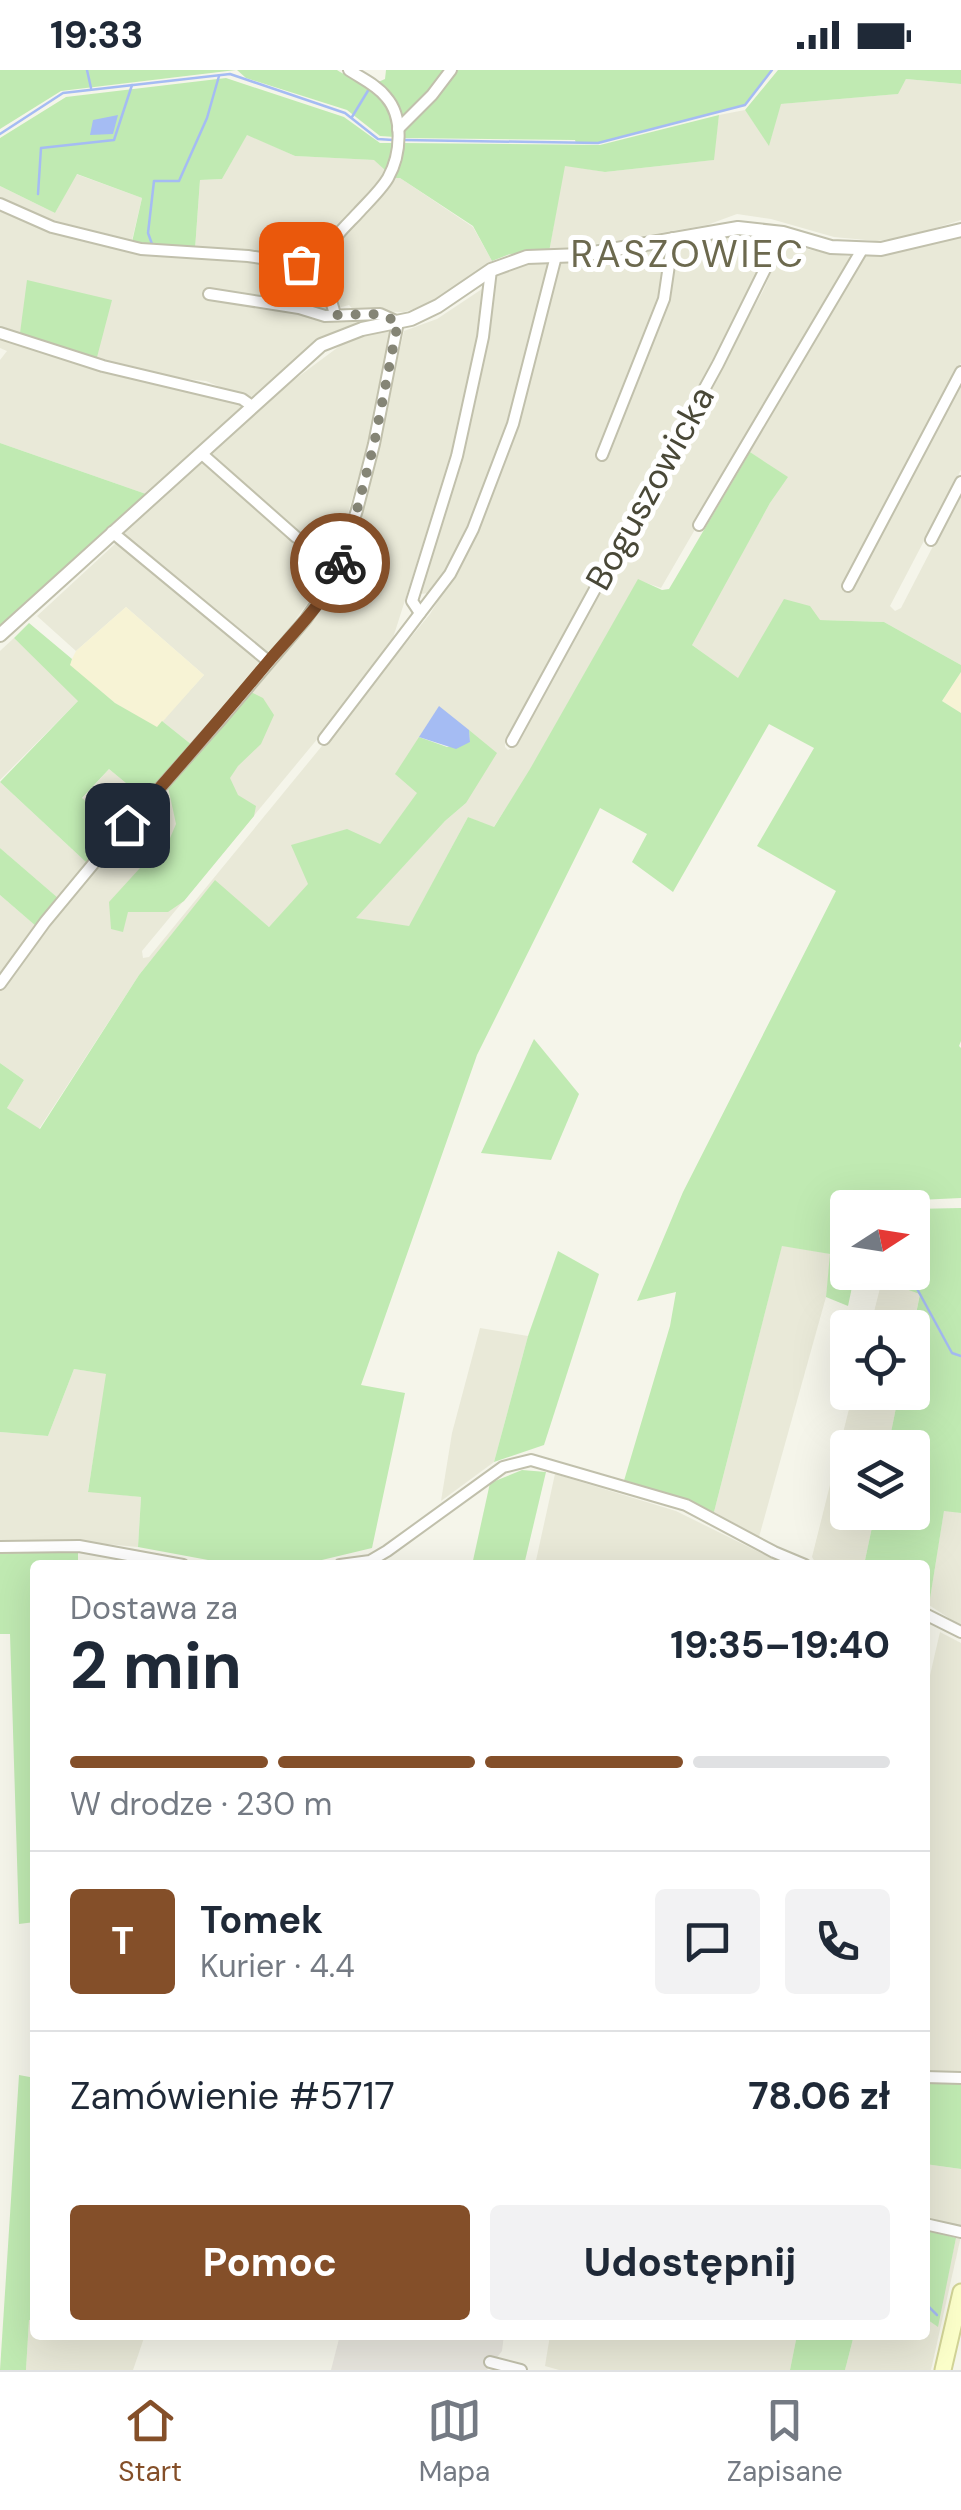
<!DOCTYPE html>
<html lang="pl">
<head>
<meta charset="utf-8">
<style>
	:root { --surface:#fff; --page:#f2f2f3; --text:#1f2937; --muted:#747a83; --line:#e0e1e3; --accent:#844f29 }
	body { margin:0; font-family:"DM Sans",sans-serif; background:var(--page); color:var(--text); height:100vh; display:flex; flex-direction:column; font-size:38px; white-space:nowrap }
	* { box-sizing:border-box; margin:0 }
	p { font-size:32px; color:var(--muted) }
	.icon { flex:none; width:55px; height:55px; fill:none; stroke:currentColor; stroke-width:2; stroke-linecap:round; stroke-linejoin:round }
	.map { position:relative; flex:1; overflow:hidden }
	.sheet { position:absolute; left:30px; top:1490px; width:900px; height:780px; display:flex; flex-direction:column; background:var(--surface); border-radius:10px; box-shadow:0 10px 40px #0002 }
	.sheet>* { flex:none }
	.needle { width:65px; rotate:78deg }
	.controls { position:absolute; left:830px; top:1120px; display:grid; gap:20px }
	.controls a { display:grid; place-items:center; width:100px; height:100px; border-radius:10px; background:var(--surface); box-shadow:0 10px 40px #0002; font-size:50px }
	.pin { position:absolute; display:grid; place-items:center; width:85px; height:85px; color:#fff; margin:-42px; border-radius:20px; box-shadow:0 5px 15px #0006 }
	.courier { position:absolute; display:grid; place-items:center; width:100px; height:100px; margin:-50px; border:8px solid #844f29; border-radius:50%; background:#fff; color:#222; box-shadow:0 2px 12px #0007 }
	.headline em { font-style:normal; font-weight:700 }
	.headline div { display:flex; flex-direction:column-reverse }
	.headline { display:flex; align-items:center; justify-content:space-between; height:170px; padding:0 40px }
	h1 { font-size:65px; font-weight:700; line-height:75px }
	.bar { display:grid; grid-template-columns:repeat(4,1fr); gap:15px 10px; align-content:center; height:120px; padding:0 40px }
	.bar i { height:12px; border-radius:8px; background:var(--line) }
	.bar .on { background:var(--accent) }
	.bar p { grid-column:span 4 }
	.line { display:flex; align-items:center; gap:25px; padding:0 40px; border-top:2px solid var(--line) }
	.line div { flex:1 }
	.round { display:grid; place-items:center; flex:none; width:105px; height:105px; border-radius:10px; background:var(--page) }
	.button { display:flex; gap:20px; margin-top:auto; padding:20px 40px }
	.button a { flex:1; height:115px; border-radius:10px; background:var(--accent); color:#fff; font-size:40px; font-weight:700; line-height:115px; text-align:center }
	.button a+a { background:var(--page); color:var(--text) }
	.status { display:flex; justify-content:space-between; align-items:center; height:70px; padding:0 50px; background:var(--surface); direction:ltr }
	.status svg { height:28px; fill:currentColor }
	.tabs { display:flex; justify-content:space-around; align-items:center; height:140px; border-top:2px solid var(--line); background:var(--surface); font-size:28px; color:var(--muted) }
	.tabs a { display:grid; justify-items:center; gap:5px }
	.tabs .on { color:var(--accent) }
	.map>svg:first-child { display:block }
	.residential { fill:#e9e9d8 }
	.commercial { fill:#f7f3d5 }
	.industrial { fill:#e8e6de }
	.green { fill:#c0eab2 }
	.water { fill:#a5bcf3 }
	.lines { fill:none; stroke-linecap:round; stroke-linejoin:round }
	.stream { stroke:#a5bcf3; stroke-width:2.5 }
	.minor-casing { stroke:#c1c0ac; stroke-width:14 }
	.tertiary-casing { stroke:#c1c0ac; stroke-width:16 }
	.secondary-casing { stroke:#d1d396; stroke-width:19 }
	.minor { stroke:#fff; stroke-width:10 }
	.tertiary { stroke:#fff; stroke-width:12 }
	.secondary { stroke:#fcffca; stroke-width:15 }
	.done { stroke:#858576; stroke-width:10; stroke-dasharray:0 18 }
	.route { stroke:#844f29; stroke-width:12 }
	.labels { text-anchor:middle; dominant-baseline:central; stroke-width:10; stroke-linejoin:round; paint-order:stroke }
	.street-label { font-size:35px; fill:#494837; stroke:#fff }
	.neighbourhood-label { font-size:38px; letter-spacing:2.5px; fill:#6c694e; stroke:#fff }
</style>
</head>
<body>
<div class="status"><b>19:33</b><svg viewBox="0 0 49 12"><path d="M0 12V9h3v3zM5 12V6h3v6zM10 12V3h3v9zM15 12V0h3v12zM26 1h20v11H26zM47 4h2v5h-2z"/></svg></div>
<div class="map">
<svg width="961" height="2300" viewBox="0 0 961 2300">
	<rect width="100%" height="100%" fill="#f5f5ea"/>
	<g class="residential">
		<polygon points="906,9 961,14 961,150 907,167 876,171 834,167 771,149 737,144 707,155 549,182 564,95 605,102 713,90 719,45 745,40 769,75 780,34 897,24"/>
		<polygon points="247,64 295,86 375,90 386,101 322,185 309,191 195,179 200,110 222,109"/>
		<polygon points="76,104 142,128 132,170 132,182 177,188 237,189 310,199 319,204 331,242 371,249 340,259 314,272 249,329 206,311 155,306 96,291 20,263 12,270 103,302 195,321 241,334 240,339 146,424 0,373 0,290 7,281 0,278 0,116 55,143"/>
		<polygon points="393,108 400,108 473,157 492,191 444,225 420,237 404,242 355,241 349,235 338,238 327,199 332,177"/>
		<polygon points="724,162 771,167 757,207 637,442 505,673 505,677 508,680 513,677 763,221 784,173 811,180 853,187 661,518 638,510 526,707 493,758 468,747 409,857 355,848 445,751 466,733 440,637 396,703 418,723 380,774 292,775 309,814 269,857 215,811 139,905 39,1059 7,1038 24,1010 0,993 0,921 70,830 277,592 340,505 369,414 404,261 437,249 485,217 481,253 450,389 393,568 333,650 142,881 143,888 149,887 430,544 458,498 518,348 562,189 669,172 660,228 596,387 597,390 601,392 604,389 668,231 679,170"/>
		<polygon points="961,165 961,293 841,518 846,523 852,520 961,310 961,400 890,536 895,541 901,538 961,422 961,595 884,552 820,550 738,609 691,574 770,433 787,407 750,382 865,184"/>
		<polygon points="552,190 510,347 468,456 457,480 431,523 419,524 489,252 498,201 528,193"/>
		<polygon points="380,261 394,262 379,334 332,500 268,587 117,464 255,339 345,272"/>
		<polygon points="116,473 262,592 192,675 162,651 204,605 126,537 76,581 37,546"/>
		<polygon points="14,568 79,630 0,710 0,581"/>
		<polygon points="109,699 144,728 117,759 82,729"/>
		<polygon points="0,712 87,793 58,828 0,778"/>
		<polygon points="0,825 37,857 20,877 0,905"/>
		<polygon points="782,1175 831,1184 826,1227 759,1467 714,1442"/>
		<polygon points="882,1210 920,1223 913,1259 870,1258"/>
		<polygon points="480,1258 528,1266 494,1392 441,1431 452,1363"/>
		<polygon points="74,1299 107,1304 88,1421 141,1427 138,1477 84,1472 0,1471 0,1362 48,1366"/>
		<polygon points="853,1323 899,1323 888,1377 848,1378 848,1442 875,1443 864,1495 817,1495 812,1487"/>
		<polygon points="555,1404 676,1441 785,1495 535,1495"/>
		<polygon points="944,1440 961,1443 961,1556 929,1535"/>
		<polygon points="940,1562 961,1573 961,2004 925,2003 925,1780 930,1753 925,1752 925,1627"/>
		<polygon points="925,2094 961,2099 961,2166 931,2300 845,2300 854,2265 925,2265 925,2248 937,2256 956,2168 925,2159"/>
		<polygon points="29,2249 35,2250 35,2265 94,2267 95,2265 145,2265 133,2300 26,2300"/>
		<polygon points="550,2265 797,2265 790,2300 559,2300 545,2296"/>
	</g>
	<g class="commercial">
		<polygon points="126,537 204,605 157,658 115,633 69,595 76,581"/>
		<polygon points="961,602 961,643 942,631"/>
	</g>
	<polygon class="industrial" points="340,2265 504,2265 502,2281 487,2300 331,2300"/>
	<g class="green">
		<polygon points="0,0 236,0 61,21 0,59"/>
		<path d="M237,0H337C344,5 352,7 360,11C382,22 393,43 395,67L380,66L347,40L246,8Z"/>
		<polygon points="386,0 772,0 745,35 598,73 576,73 575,70 402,68 403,62 435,25 400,51 376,13 385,9"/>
		<polygon points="778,0 961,0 961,14 906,9 898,24 781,34 769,76 745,40"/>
		<polygon points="226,8 344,47 380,73 394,73 392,91 386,101 374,90 295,86 247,65 222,109 200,110 195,179 132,172 142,128 77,104 55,143 0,116 0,68 66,27"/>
		<polygon points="719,45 714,90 605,102 565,96 549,182 510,184 492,191 473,156 400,108 393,108 402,73 600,75"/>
		<polygon points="27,210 112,230 96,291 17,265 20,263"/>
		<polygon points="0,373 146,424 0,555"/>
		<polygon points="750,382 788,407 770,433 692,575 738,608 784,529 810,536 820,550 884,552 961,595 961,602 942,631 961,643 961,971 959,976 961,978 961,1128 855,1133 855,1137 848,1138 848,1202 855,1203 848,1236 826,1227 830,1184 782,1176 714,1442 623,1414 670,1256 676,1222 637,1231 683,1122 836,821 757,776 814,678 769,654 673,822 632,792 647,764 600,738 477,985 361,1315 405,1323 372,1478 301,1495 272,1492 267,1495 235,1495 138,1477 141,1427 88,1422 106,1304 74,1299 48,1366 0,1362 0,993 24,1010 7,1038 40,1059 139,905 215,810 269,857 308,814 291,775 347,759 380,774 417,723 395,704 419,667 447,677 470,672 469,660 497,683 466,733 445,751 356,848 409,856 468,747 494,757 530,699 638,509 662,520 669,519"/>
		<polygon points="29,553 72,589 70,595 115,633 157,657 162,651 192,675 144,728 109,699 82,728 117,759 87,793 0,712 78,631 14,568"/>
		<polygon points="251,622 263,628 274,645 261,674 238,696 230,708 238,725 256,736 254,746 184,831 168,842 128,842 123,862 111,859 109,832 140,798 155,790 165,780 176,754 168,717"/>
		<polygon points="0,778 58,828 37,857 0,825"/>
		<polygon points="534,969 579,1024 551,1090 481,1083"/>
		<polygon points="961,1138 961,1443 944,1441 929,1535 925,1534 925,1495 864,1495 875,1443 912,1442 912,1378 888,1377 899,1323 912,1322 913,1259 920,1224 860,1203 912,1202 913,1139"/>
		<polygon points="558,1181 599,1204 544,1375 494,1392 528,1266"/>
		<polygon points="522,1400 546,1402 524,1495 472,1495 490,1413"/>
		<polygon points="0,1481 78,1481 78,1495 35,1495 35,1852 19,1854 10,1564 0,1564"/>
		<polygon points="19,2005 35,2008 35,2250 29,2250 26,2300 0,2300"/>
		<polygon points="925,2010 961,2012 961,2099 925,2094"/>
		<polygon points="925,2159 956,2168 938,2257 925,2248"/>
		<polygon points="797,2265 854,2265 845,2300 790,2300"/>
	</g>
	<g class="water">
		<polygon points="118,45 113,64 90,65 93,50"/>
		<polygon points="439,636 469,660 470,672 456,679 419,667"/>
	</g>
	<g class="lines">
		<g class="stream">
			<polyline points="87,0 91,18"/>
			<polyline points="352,47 369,19"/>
			<polyline points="0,64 63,23 230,4 345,43 378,69 393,70"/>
			<polyline points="404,70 598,73 745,35 772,0"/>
			<polyline points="38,124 41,78 114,70 132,15"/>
			<polyline points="152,174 148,163 154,111 179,111 207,48 219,6"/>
			<polyline points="900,1202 915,1215 952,1283 961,1286"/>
			<polyline points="925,2233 937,2245"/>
		</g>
		<defs>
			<g id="minor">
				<polyline points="398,59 432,25 451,0"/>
				<polyline points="0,134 52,157 141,179 248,186 301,194 323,200"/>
				<path d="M335,245C331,227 319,204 325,185C331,169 347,155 358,143C368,132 381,120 388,108C401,85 404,47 386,27C377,15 361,8 349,0"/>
				<polyline points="0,263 103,296 242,329 252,336"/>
				<polyline points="202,384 296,467"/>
				<polyline points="602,385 664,229 673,168"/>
				<polyline points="699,455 863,178"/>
				<polyline points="112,462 268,591"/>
				<polyline points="931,470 961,412"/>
				<polyline points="848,516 961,302"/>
				<polyline points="420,543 412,531 457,386 483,267 491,200"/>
				<polyline points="324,669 450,504 473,459 513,354 556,186"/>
				<polyline points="512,671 718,294 783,163"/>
				<polyline points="0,914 45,852 103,782 222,648 306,549 336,505 357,440 374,374 398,252 380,244 325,246 299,238 209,224"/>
				<polyline points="0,1477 79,1476 183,1495"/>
				<polyline points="340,1495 370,1491 387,1481 503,1397 531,1390 686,1435 774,1482 805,1495"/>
				<polyline points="925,1544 961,1562"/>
				<polyline points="925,2007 961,2008"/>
				<polyline points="925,2154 961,2162"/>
				<polyline points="490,2292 521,2300"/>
			</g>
			<polyline id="tertiary" points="0,565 321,275 362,259 411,249 438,236 491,200 527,187 582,185 738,158 783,163 831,177 881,179 961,160"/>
			<polyline id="secondary" points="943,2300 961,2222"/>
		</defs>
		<use href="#minor" class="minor-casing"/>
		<use href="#tertiary" class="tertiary-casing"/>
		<use href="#secondary" class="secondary-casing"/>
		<use href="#minor" class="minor"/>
		<use href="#tertiary" class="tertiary"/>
		<use href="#secondary" class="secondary"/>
	</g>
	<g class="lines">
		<polyline class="done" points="301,194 323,200 335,245 380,244 398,252 374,374 357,440 340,493"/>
		<path class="route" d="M127,755C175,701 222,647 268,592C293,562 328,531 340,493"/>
	</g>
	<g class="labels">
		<g class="street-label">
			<text transform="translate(650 418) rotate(-61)">Boguszowicka</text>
		</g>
		<g class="neighbourhood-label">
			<text x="688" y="184">RASZOWIEC</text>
		</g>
	</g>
</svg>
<div class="controls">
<a><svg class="needle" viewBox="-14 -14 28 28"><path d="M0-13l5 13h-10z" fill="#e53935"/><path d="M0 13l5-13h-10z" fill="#747a83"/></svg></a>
<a><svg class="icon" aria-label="locate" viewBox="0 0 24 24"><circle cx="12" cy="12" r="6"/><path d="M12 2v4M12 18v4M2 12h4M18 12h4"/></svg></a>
<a><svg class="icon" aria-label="layers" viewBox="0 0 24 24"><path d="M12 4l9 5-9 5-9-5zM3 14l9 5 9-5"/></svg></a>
</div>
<div class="pin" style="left:301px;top:194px;background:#ea580c"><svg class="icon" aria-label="bag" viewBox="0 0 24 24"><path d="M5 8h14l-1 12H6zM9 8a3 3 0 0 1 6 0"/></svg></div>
<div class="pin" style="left:127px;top:755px;background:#1f2937"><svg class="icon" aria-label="home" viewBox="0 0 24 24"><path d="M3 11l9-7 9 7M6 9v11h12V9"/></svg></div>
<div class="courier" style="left:340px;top:493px"><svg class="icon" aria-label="bike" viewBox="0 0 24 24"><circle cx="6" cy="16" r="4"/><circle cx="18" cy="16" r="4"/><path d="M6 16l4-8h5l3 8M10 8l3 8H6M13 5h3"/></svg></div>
<section class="sheet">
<div class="headline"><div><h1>2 min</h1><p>Dostawa za</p></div><em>19:35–19:40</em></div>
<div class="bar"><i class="on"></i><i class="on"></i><i class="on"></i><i></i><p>W drodze · 230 m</p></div>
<div class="line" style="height:180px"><b class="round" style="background:var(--accent);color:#fff">T</b><div><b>Tomek</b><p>Kurier · 4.4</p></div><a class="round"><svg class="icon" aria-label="chat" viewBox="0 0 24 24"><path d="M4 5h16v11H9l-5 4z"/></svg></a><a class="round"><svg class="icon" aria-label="phone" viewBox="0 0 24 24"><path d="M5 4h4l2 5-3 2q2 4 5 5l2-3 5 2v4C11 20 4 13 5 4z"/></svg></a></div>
<div class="line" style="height:130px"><div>Zamówienie #5717</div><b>78.06 zł</b></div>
<div class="button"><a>Pomoc</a><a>Udostępnij</a></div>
</section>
</div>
<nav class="tabs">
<a class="on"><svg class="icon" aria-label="home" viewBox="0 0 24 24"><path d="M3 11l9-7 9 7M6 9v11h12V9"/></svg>Start</a>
<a><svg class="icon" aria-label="map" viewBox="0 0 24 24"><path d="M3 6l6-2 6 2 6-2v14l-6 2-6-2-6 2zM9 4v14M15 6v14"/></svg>Mapa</a>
<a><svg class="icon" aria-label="saved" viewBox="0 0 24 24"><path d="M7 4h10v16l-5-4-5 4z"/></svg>Zapisane</a>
</nav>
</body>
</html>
